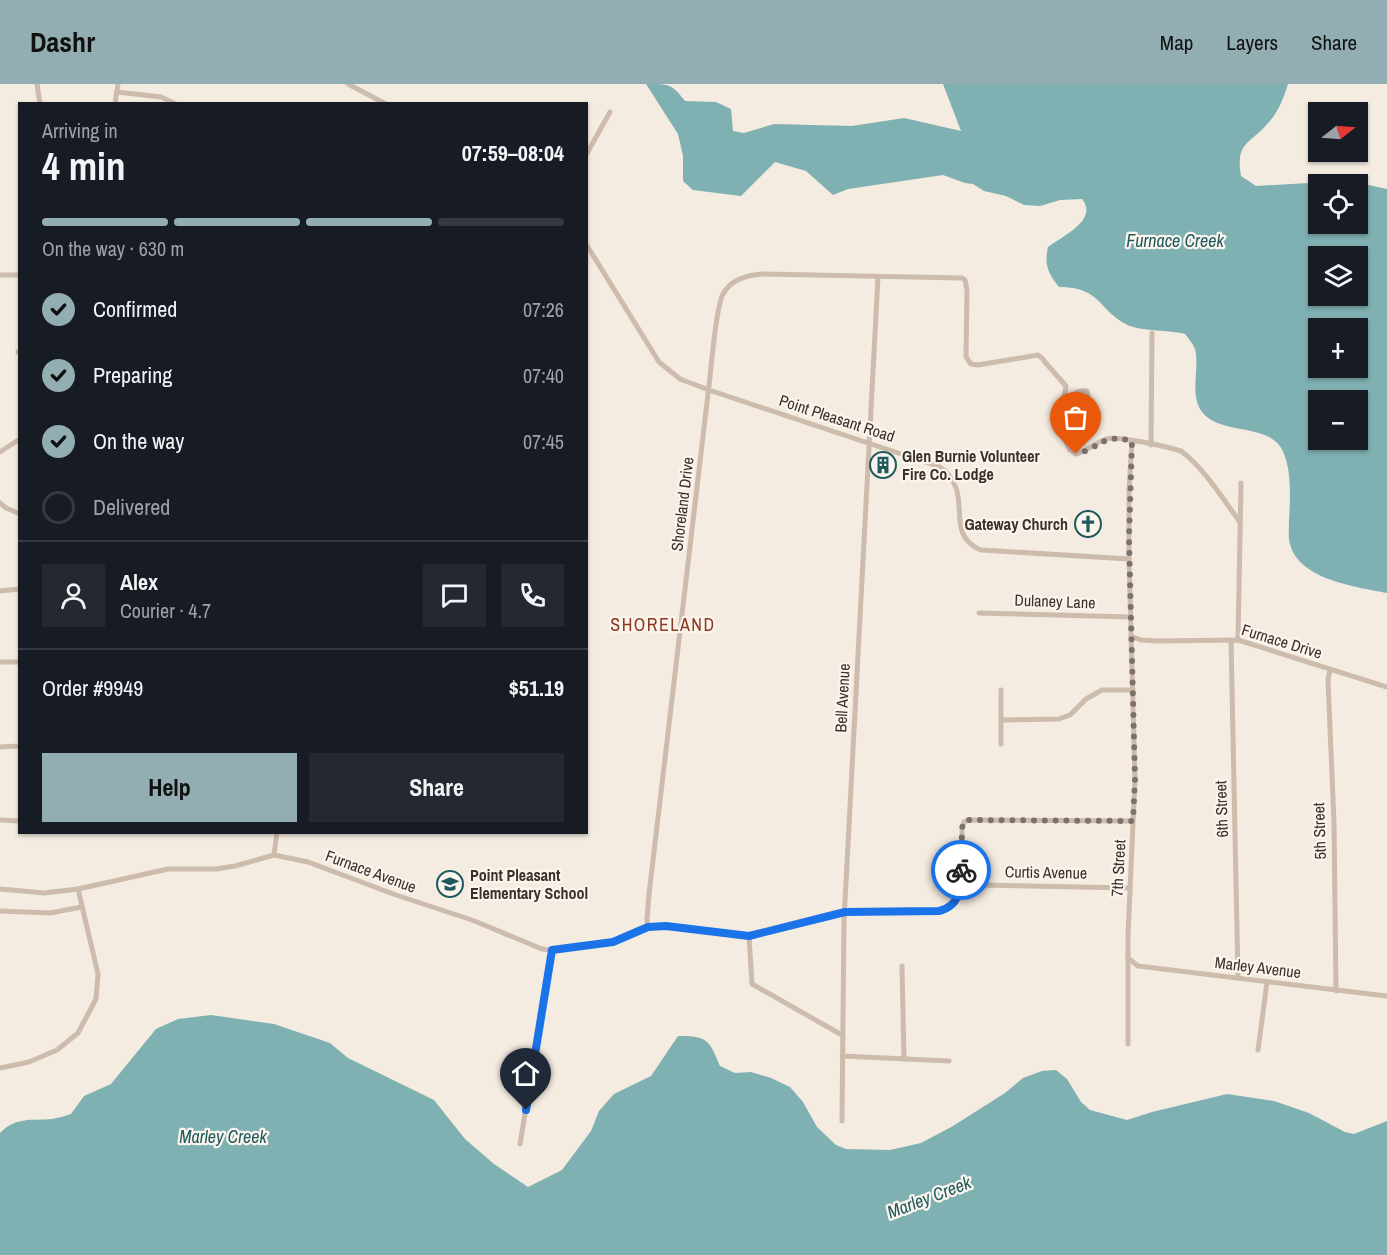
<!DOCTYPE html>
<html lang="en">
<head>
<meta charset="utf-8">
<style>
	:root { --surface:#171b24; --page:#242831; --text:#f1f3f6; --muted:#9ea1a6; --line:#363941; --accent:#92aeb2 }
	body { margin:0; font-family:"Archivo Narrow",sans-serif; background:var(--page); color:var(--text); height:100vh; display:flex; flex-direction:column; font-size:22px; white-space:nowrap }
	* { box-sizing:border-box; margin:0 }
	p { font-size:20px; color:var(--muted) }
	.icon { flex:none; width:33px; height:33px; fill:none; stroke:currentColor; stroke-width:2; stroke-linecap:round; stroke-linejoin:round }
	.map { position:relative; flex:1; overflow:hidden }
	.side { position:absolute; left:18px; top:18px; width:570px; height:732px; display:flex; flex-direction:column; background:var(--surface); border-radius:0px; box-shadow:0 2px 4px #0004 }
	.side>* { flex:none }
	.needle { width:39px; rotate:73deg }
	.tools { position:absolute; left:1308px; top:18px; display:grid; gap:12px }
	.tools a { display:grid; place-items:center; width:60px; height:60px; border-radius:0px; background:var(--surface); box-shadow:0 2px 4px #0004; font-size:30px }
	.pin { position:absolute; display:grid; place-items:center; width:51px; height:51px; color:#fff; margin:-62px -26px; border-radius:50% 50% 50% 0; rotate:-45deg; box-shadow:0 0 6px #0007 }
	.pin .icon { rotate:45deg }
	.courier { position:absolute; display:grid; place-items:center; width:60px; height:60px; margin:-30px; border:4px solid #1a73e8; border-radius:50%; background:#fff; color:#222; box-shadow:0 2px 8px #0007 }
	.summary em { font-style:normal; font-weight:700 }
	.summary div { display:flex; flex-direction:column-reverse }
	.summary { display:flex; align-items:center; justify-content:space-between; height:102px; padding:0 24px }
	h1 { font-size:39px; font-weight:700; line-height:45px }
	.bar { display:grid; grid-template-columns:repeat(4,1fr); gap:9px 6px; align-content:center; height:72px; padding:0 24px }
	.bar i { height:8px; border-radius:4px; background:var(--line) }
	.bar .active { background:var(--accent) }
	.bar p { grid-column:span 4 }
	.line { display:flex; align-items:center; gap:15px; padding:0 24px; border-top:2px solid var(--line) }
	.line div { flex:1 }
	.round { display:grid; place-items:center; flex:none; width:63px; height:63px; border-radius:0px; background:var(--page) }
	ol { padding:0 24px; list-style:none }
	li { display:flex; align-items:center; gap:18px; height:66px }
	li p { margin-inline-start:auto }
	li .icon { padding:6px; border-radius:50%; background:var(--accent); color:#111; stroke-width:4 }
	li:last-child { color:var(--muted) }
	li i { width:33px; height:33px; border:3px solid var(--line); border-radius:50% }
	.cta { display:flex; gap:12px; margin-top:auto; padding:12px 24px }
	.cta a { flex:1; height:69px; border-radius:0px; background:var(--accent); color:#111; font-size:24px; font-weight:700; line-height:69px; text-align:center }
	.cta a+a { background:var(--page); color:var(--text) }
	header { display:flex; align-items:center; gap:36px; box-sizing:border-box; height:84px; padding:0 30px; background:var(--accent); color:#111 }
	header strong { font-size:28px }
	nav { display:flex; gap:33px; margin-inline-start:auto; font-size:21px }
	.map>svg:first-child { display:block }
	.water { fill:#7fb0b2; fill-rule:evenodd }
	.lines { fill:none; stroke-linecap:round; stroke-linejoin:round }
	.minor { stroke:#cdbbac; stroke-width:5 }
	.done { stroke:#7c716b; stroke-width:6; stroke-dasharray:0 10.8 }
	.route { stroke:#1a73e8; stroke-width:8 }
	.labels { text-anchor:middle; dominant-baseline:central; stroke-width:4.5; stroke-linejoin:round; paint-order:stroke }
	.street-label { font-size:16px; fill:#3b302b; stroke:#fbf5ee }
	.poi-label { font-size:16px; font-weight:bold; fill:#3b302b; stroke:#fbf5ee; text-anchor:start }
	.water-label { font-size:18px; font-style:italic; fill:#1f5a5e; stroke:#fbf5ee }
	.neighbourhood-label { font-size:18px; letter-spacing:1.5px; fill:#8c3b22; stroke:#fbf5ee }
</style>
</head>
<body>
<header>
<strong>Dashr</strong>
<nav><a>Map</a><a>Layers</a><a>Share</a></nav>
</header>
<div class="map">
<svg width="1387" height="1171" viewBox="0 0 1387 1171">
	<rect width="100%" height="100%" fill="#f4ebe1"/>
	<g class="water">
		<path d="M646,0C670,0 672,0 685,17L716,18L731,25L733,47L744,49L774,40L852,42L904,34L961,47L943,0H1288C1284,13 1279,27 1269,38C1251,60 1235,57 1241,92L1256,102L1309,99L1364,100L1387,105V509C1357,503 1299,496 1290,460C1288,454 1289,445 1289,438C1290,416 1292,390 1284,370C1272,337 1222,353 1202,328C1189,311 1200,284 1195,265C1193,260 1189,255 1185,250C1170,246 1142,247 1130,242C1098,228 1103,203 1059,203C1048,189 1044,181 1048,163C1062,152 1099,136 1082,115L1060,116L1040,122L1024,121L1006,112L984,107L973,100L965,99L943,91L848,105L833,111L806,87L775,78L741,112L693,106L683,97V72L678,50ZM1318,100H1358V140H1318ZM1318,172H1358V212H1318ZM1318,244H1358V284H1318ZM1318,316H1358V356H1318Z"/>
		<path d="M211,931L274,940L330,959L348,974L434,1016L465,1055L494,1080L528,1103L562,1086L591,1047L599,1027L614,1010L651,992L678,952C708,952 709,956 720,982L735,989L751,988L771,994L790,1003L803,1018L817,1043L836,1061L846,1065L890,1066L921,1059L953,1042L1005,1009L1023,994L1042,987L1056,986L1067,995L1081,1018L1090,1026L1127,1036L1152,1028L1227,1010L1274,1017L1309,1029L1345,1048L1354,1050L1387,1037V1171H0V1049C17,1032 31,1037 52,1035C58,1034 65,1032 71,1030L84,1012L111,1000L156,945L178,935Z"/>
	</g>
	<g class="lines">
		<g class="minor">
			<polyline points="37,0 40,20"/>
			<polyline points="348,0 386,20"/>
			<polyline points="117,8 161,13 176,20"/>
			<polyline points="115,20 118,0"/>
			<polyline points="586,71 610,28"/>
			<path d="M586,160L659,278L680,295L709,306L940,383C977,410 941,449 981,466L1129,475"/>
			<polyline points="0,191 20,191"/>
			<polyline points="18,268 20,268"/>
			<path d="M1044,277L1066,302C1063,320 1056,358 1076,370C1087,367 1095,359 1106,355C1117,351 1168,363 1181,367C1205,385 1222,414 1240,438"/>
			<path d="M1062,325C1071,316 1072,305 1087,307C1093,319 1075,353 1070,366"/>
			<polyline points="1151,361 1152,249"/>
			<polyline points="0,368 20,355"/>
			<polyline points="0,419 6,424 20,430"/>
			<polyline points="0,507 20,505"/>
			<polyline points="979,529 1131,533"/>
			<polyline points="1131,552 1141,556 1158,557 1238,556 1387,603"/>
			<polyline points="1231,556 1238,894"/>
			<polyline points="1238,556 1241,399"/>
			<polyline points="0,578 20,578"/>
			<polyline points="1330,586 1328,596 1334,739 1336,907"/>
			<polyline points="1002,636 1059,635 1070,631 1086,615 1102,606 1133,606"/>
			<polyline points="1001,660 1001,606"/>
			<polyline points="0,663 20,662"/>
			<polyline points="0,736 20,737"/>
			<polyline points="274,771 277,748"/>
			<polyline points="962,803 962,744 964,738 968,736 1133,737"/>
			<polyline points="962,803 980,801 1130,804"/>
			<polyline points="0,805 44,809 78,805 168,785 216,785 235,782 274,771 308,778 396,811 472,836 542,865 552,866 613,858 648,844 666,842 749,852 845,828 939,827 951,822 962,803"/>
			<polyline points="0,827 50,829 82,823"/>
			<path d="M648,844L647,836L649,810L710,293C712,276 716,223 723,210C731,195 747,191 763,190L962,194L965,196L967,206L966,273L971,280L978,281L1038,271L1043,275"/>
			<polyline points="749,852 752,900 842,951"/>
			<polyline points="1128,874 1138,882 1387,912"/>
			<polyline points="902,882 904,975"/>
			<polyline points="1128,960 1128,851 1135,695 1129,475 1129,406 1132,357"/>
			<polyline points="1258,966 1267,898"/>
			<polyline points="842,972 949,977"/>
			<polyline points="0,984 29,978 57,966 78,949 96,915 98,890 78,805"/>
			<polyline points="842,1037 844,836 878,193"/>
			<polyline points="520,1060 552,866"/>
		</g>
	</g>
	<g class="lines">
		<path class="done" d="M961,786L962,744L964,738L968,736L1133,737L1135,695L1129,454L1132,357C1102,349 1101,364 1076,370"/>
		<path class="route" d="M526,1026L552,866L613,858L648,843L666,842L749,852L845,828L939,827C960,822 961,804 961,786"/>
	</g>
	<defs>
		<symbol id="building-ring" viewBox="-11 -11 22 22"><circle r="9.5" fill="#fbf5ee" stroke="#1f5a5e" stroke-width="1.5"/><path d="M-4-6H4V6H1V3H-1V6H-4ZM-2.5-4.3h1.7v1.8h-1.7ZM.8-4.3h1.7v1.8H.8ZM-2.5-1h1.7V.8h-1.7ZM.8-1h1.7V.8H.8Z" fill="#1f5a5e"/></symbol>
		<symbol id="church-ring" viewBox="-11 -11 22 22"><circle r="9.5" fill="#fbf5ee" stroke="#1f5a5e" stroke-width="1.5"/><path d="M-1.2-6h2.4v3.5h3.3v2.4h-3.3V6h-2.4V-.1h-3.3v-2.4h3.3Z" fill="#1f5a5e"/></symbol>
		<symbol id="school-ring" viewBox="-11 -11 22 22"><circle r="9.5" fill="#fbf5ee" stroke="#1f5a5e" stroke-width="1.5"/><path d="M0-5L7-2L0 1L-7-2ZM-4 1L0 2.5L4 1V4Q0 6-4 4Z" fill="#1f5a5e"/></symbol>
	</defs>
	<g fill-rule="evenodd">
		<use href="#building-ring" x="868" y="366" width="30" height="30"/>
		<use href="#church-ring" x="1073" y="425" width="30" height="30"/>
		<use href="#school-ring" x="435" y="785" width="30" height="30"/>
	</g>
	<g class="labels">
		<g class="street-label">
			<text transform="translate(837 334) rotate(18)">Point Pleasant Road</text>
			<text transform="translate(682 420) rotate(-83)">Shoreland Drive</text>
			<text transform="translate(1055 517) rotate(2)">Dulaney Lane</text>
			<text transform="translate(1282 557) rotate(17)">Furnace Drive</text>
			<text transform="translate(842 614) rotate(-87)">Bell Avenue</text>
			<text transform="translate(1221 725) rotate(-92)">6th Street</text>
			<text transform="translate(1319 747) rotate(-92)">5th Street</text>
			<text transform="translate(1118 784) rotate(-87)">7th Street</text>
			<text transform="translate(371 787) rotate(20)">Furnace Avenue</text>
			<text transform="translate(1046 788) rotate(1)">Curtis Avenue</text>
			<text transform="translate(1258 883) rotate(7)">Marley Avenue</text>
		</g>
		<g class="poi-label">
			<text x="902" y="372">Glen Burnie Volunteer<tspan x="902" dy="18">Fire Co. Lodge</tspan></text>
			<text x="1068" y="440" text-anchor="end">Gateway Church</text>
			<text x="470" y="791">Point Pleasant<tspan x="470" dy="18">Elementary School</tspan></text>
		</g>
		<g class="water-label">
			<text x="1175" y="156">Furnace Creek</text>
			<text x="223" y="1052">Marley Creek</text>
			<text transform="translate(929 1113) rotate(-21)">Marley Creek</text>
		</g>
		<g class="neighbourhood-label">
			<text x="663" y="540">SHORELAND</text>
		</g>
	</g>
</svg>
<div class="tools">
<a><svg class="needle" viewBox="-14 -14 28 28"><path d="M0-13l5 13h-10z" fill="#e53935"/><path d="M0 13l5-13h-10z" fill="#9ea1a6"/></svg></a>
<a><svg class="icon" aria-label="locate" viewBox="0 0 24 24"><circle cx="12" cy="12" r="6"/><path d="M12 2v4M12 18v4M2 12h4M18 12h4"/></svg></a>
<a><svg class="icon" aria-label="layers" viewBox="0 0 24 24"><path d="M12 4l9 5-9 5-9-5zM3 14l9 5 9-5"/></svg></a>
<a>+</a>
<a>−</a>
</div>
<div class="pin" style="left:1076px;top:370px;background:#ea580c"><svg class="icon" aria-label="bag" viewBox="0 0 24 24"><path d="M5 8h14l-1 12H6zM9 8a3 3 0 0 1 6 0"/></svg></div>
<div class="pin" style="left:526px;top:1026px;background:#1f2937"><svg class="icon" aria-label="home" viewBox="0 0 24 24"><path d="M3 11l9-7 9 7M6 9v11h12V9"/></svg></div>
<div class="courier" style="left:961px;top:786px"><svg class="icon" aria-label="bike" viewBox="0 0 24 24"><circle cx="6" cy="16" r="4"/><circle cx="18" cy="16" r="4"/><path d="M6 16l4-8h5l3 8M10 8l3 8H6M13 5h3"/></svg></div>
<section class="side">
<div class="summary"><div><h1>4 min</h1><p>Arriving in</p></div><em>07:59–08:04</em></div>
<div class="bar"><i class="active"></i><i class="active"></i><i class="active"></i><i></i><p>On the way · 630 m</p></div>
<ol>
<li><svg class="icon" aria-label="check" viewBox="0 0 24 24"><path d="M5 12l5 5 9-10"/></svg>Confirmed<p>07:26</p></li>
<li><svg class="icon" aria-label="check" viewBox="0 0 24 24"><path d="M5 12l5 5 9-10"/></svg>Preparing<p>07:40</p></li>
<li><svg class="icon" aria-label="check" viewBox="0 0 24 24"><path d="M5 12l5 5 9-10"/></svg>On the way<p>07:45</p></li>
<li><i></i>Delivered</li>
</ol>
<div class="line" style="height:108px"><a class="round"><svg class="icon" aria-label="person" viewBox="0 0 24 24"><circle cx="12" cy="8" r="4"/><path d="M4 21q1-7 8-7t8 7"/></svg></a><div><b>Alex</b><p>Courier · 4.7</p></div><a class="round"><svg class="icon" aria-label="chat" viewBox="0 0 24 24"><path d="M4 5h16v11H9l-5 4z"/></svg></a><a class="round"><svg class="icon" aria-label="phone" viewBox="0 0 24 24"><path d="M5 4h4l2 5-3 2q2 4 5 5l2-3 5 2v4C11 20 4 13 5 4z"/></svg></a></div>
<div class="line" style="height:78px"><div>Order #9949</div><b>$51.19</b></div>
<div class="cta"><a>Help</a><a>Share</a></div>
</section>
</div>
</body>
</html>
